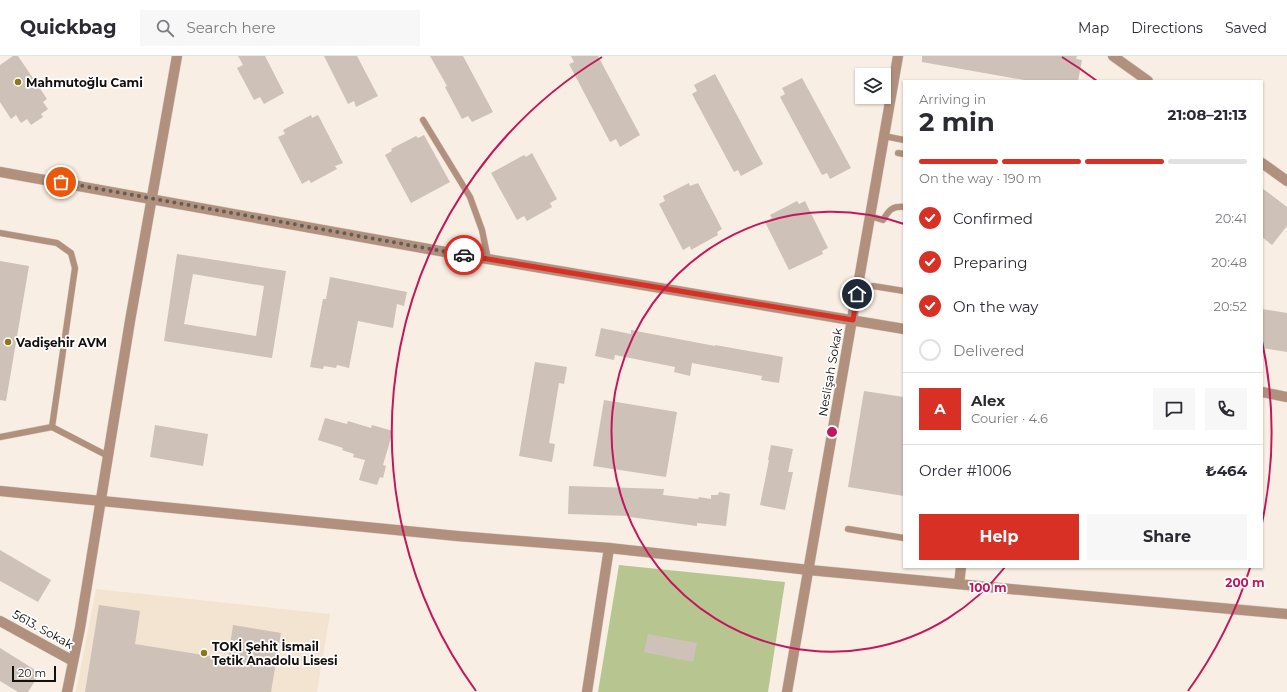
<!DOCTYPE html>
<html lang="en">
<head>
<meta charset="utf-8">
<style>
	:root { --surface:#fff; --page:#f7f7f7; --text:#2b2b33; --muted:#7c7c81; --line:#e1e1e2; --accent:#d93025 }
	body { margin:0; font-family:Montserrat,sans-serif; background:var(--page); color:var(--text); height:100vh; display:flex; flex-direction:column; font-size:15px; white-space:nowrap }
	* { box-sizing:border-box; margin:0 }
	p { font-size:13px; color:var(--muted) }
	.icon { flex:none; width:22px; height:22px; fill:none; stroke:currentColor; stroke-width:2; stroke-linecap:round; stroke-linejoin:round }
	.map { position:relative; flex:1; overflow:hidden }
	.drawer { position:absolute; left:903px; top:24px; width:360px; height:488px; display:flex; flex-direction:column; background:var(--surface); border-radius:0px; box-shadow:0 1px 3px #0004 }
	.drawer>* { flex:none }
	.fabs { position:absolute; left:855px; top:12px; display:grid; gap:8px }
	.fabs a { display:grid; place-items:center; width:36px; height:36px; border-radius:0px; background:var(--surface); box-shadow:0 1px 3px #0004; font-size:20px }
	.scale { position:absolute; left:12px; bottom:10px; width:44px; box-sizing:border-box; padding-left:4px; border:2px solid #130f0c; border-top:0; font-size:11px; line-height:14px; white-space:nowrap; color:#130f0c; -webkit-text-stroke:3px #fff; paint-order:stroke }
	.pin { position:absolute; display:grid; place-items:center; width:34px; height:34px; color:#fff; margin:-17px; border:2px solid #fff; border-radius:50%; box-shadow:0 1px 4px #0007 }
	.courier { position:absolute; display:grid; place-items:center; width:40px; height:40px; margin:-20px; border:3px solid #d93025; border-radius:50%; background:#fff; color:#222; box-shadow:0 1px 5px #0007 }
	.overview em { font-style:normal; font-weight:700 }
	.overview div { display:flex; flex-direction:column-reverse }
	.overview { display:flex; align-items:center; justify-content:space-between; height:68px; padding:0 16px }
	h1 { font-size:26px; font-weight:700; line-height:30px }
	.bar { display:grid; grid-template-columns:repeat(4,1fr); gap:6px 4px; align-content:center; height:48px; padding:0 16px }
	.bar i { height:5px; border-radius:3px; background:var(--line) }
	.bar .selected { background:var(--accent) }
	.bar p { grid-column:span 4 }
	.line { display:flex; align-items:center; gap:10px; padding:0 16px; border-top:1px solid var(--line) }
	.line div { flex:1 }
	.round { display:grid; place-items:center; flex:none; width:42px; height:42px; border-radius:0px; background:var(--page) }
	ol { padding:0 16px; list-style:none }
	li { display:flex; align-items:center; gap:12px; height:44px }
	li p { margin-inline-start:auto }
	li .icon { padding:4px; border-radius:50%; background:var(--accent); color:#fff; stroke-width:4 }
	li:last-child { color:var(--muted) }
	li i { width:22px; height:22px; border:2px solid var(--line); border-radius:50% }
	.action { display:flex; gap:8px; margin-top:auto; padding:8px 16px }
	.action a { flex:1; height:46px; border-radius:0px; background:var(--accent); color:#fff; font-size:16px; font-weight:700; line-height:46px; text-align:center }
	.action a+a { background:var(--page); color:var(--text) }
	header { display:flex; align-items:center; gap:24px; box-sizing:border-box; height:56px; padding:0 20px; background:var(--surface); border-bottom:1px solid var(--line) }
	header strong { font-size:19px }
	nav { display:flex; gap:22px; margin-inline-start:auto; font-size:14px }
	.search { width:280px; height:36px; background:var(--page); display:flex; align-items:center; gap:10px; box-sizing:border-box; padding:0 14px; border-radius:0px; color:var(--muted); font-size:15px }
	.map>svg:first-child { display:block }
	.education { fill:#f3e3d1 }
	.green { fill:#b7c691 }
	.building { fill:#cec1b8; fill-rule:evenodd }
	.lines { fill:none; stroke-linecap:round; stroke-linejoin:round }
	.service-casing { stroke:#d4cac1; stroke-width:7 }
	.minor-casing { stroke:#d4cac1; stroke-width:11 }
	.service { stroke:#b2907e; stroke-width:6 }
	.minor { stroke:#b2907e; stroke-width:10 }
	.done { stroke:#645d57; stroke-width:4; stroke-dasharray:0 7.2 }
	.route { stroke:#d93025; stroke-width:5 }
	.ring { fill:none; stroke:#c2185b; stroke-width:2 }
	.poi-dot { fill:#8e761b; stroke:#fff; stroke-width:1.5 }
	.labels { text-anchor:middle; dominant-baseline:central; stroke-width:3.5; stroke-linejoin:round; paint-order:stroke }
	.poi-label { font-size:12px; font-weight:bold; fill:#130f0c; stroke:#fff; text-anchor:start }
	.street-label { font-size:12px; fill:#130f0c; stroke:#fff }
	.centre { fill:#c2185b; stroke:#fff; stroke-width:2 }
	.ring-label { font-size:12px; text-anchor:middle; font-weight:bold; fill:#c2185b; stroke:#fff; stroke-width:3.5; stroke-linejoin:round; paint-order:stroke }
</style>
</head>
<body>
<header>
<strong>Quickbag</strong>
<div class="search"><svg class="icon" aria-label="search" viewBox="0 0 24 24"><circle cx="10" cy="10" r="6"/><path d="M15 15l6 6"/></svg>Search here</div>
<nav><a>Map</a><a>Directions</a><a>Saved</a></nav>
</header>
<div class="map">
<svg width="1287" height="636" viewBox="0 0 1287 636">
	<rect width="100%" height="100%" fill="#f9eee3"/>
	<polygon class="education" points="96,533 330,558 317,636 76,636"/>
	<polygon class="green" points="619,509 785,526 768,636 598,636"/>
	<g class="building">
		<polygon points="13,0 18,0 47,43 43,46 48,53 41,58 43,61 31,69 27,63 21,67 16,59 11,63 0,46 0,9"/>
		<polygon points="238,0 265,0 284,37 264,48 260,41 254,44 237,12 243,9"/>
		<polygon points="324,0 357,0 378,40 356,51 354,45 348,48"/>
		<polygon points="430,0 463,0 493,56 472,66 468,60 462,63 445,31 447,30"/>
		<polygon points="571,0 598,0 640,79 620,91 616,83 610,86 569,8 574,6"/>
		<polygon points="922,0 1077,0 1076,3 1082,4 1078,25 1030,25 922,6"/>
		<polygon points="715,18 763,108 741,120 738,114 734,116 692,38 697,35 694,29"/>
		<polygon points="802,22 851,112 830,123 827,117 822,119 780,41 785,38 782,32"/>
		<polygon points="311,59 312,62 318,59 343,107 335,110 337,113 311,127 309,124 302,128 278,81 285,78 283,74"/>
		<polygon points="424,79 450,126 411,147 385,99 392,95 391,93 416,80 418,82"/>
		<polygon points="532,97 557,143 550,147 552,151 527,165 524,160 517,164 491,117 524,99 526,101"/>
		<polygon points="689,127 690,130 698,127 722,173 717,176 718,179 691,194 690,190 683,194 659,148 665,145 663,140"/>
		<polygon points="1262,132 1287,151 1287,170 1272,189 1262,181"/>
		<polygon points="797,145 799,148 805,145 828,192 822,195 823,198 789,214 765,166 772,162 770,159"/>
		<path d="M177,198L286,215L272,302L164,285ZM193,218L264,230L256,280L184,268Z"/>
		<polygon points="0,205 29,210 6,345 0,344"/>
		<polygon points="330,221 407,236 404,250 397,248 393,272 358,265 349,312 337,309 336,312 324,310 323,313 310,311 323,243 326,243"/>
		<polygon points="1262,253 1287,257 1287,296 1262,292"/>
		<polygon points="601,272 631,278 631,274 715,290 715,289 783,301 779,327 761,324 762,320 692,307 690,320 674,316 675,311 615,299 614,304 595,300"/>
		<polygon points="535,306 567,311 564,328 559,327 549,387 555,388 552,406 519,400"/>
		<polygon points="864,335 904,341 904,440 848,431"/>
		<polygon points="604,344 677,356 666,421 593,410"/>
		<polygon points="325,362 347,368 348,365 371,372 372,369 393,375 383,409 386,410 383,422 380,421 377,429 359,424 365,404 353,401 354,398 342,394 343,392 318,384"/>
		<polygon points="155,369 208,378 203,410 150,401"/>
		<polygon points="771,389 793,393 788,416 793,416 785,454 760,449 769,404 768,404"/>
		<polygon points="569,430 664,433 663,439 698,443 699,441 711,443 711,439 718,439 719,436 730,438 726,470 697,467 697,470 630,461 630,460 568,458"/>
		<polygon points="0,494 51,524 38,546 0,525"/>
		<polygon points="99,549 140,555 135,588 228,603 233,569 281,577 271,636 85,636"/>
		<polygon points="648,578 697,587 693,606 644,596"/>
		<polygon points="0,592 40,617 28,636 18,636 0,625"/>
	</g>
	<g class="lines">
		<defs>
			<g id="service">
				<polyline points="423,64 470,141 482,174 488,203"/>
				<polyline points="884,80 904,84"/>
				<polyline points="898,97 904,98"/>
				<path d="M870,160L883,164C889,154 892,150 904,151"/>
				<polyline points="0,177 57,187 71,197 75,212 52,371"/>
				<polyline points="873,230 904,235"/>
				<polyline points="0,381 52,371 108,400"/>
				<polyline points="848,473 904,482"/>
			</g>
			<g id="minor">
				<polyline points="1113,0 1148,25"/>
				<polyline points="1262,107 1287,125"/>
				<polyline points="0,116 434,194 904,273"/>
				<polyline points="1262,336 1287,341"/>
				<polyline points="0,435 457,480 609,492 809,514 1010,533 1287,558"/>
				<polyline points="959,528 961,511"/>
				<polyline points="0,565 73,605"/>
				<polyline points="67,636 80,572 130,265 177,0"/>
				<polyline points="587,636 609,492"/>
				<polyline points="787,636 898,0"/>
			</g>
		</defs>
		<use href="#service" class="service-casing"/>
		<use href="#minor" class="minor-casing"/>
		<use href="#service" class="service"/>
		<use href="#minor" class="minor"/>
	</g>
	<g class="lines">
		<polyline class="done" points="61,126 464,199"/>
		<polyline class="route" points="464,199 853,264 857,238"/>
	</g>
	<g class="ring">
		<path d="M1005 511A220 220 0 1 1 904 168"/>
		<path d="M1250 512A440 440 0 0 1 1188 635M476 635A440 440 0 0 1 602 1M1062 1A440 440 0 0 1 1097 25M1262 285A440 440 0 0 1 1262 467"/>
	</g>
	<g class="poi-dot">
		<circle cx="18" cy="26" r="4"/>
		<circle cx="8" cy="286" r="4"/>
		<circle cx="204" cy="597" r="4"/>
	</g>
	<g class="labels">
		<g class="poi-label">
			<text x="26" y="26">Mahmutoğlu Cami</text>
			<text x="16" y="286">Vadişehir AVM</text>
			<text x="212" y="590">TOKİ Şehit İsmail<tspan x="212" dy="14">Tetik Anadolu Lisesi</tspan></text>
		</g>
		<g class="street-label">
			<text transform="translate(830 316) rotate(-80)">Neslişah Sokak</text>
			<text transform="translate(43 573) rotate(29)">5613. Sokak</text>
		</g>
	</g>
	<circle cx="832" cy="376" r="6" class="centre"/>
	<g class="ring-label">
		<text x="1245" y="531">200 m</text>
		<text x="988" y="536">100 m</text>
	</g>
</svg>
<div class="fabs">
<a><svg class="icon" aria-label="layers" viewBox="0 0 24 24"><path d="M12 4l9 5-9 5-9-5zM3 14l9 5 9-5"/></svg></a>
</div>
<div class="scale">20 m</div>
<div class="pin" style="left:61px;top:126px;background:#ea580c"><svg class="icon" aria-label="bag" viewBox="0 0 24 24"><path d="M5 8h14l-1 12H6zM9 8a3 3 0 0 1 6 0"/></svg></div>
<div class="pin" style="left:857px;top:238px;background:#1f2937"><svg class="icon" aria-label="home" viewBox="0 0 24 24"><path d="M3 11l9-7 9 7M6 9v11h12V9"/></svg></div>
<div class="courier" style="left:464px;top:199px"><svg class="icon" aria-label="car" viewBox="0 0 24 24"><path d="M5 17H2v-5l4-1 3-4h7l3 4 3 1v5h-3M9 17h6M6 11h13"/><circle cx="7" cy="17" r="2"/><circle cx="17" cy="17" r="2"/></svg></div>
<section class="drawer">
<div class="overview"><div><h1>2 min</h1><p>Arriving in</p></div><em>21:08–21:13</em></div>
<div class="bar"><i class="selected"></i><i class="selected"></i><i class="selected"></i><i></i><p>On the way · 190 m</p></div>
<ol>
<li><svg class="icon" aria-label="check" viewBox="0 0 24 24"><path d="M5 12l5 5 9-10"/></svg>Confirmed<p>20:41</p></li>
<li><svg class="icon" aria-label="check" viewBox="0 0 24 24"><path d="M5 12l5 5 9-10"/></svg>Preparing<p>20:48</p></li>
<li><svg class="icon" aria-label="check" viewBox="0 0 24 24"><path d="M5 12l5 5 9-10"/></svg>On the way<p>20:52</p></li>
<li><i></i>Delivered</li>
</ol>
<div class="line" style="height:72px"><b class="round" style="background:var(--accent);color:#fff">A</b><div><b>Alex</b><p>Courier · 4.6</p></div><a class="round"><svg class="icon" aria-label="chat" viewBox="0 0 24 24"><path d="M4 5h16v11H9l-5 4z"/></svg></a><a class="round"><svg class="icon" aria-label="phone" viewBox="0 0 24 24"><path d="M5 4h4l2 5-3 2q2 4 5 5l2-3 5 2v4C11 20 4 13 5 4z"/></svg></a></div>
<div class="line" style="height:52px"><div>Order #1006</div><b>₺464</b></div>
<div class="action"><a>Help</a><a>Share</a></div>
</section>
</div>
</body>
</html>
